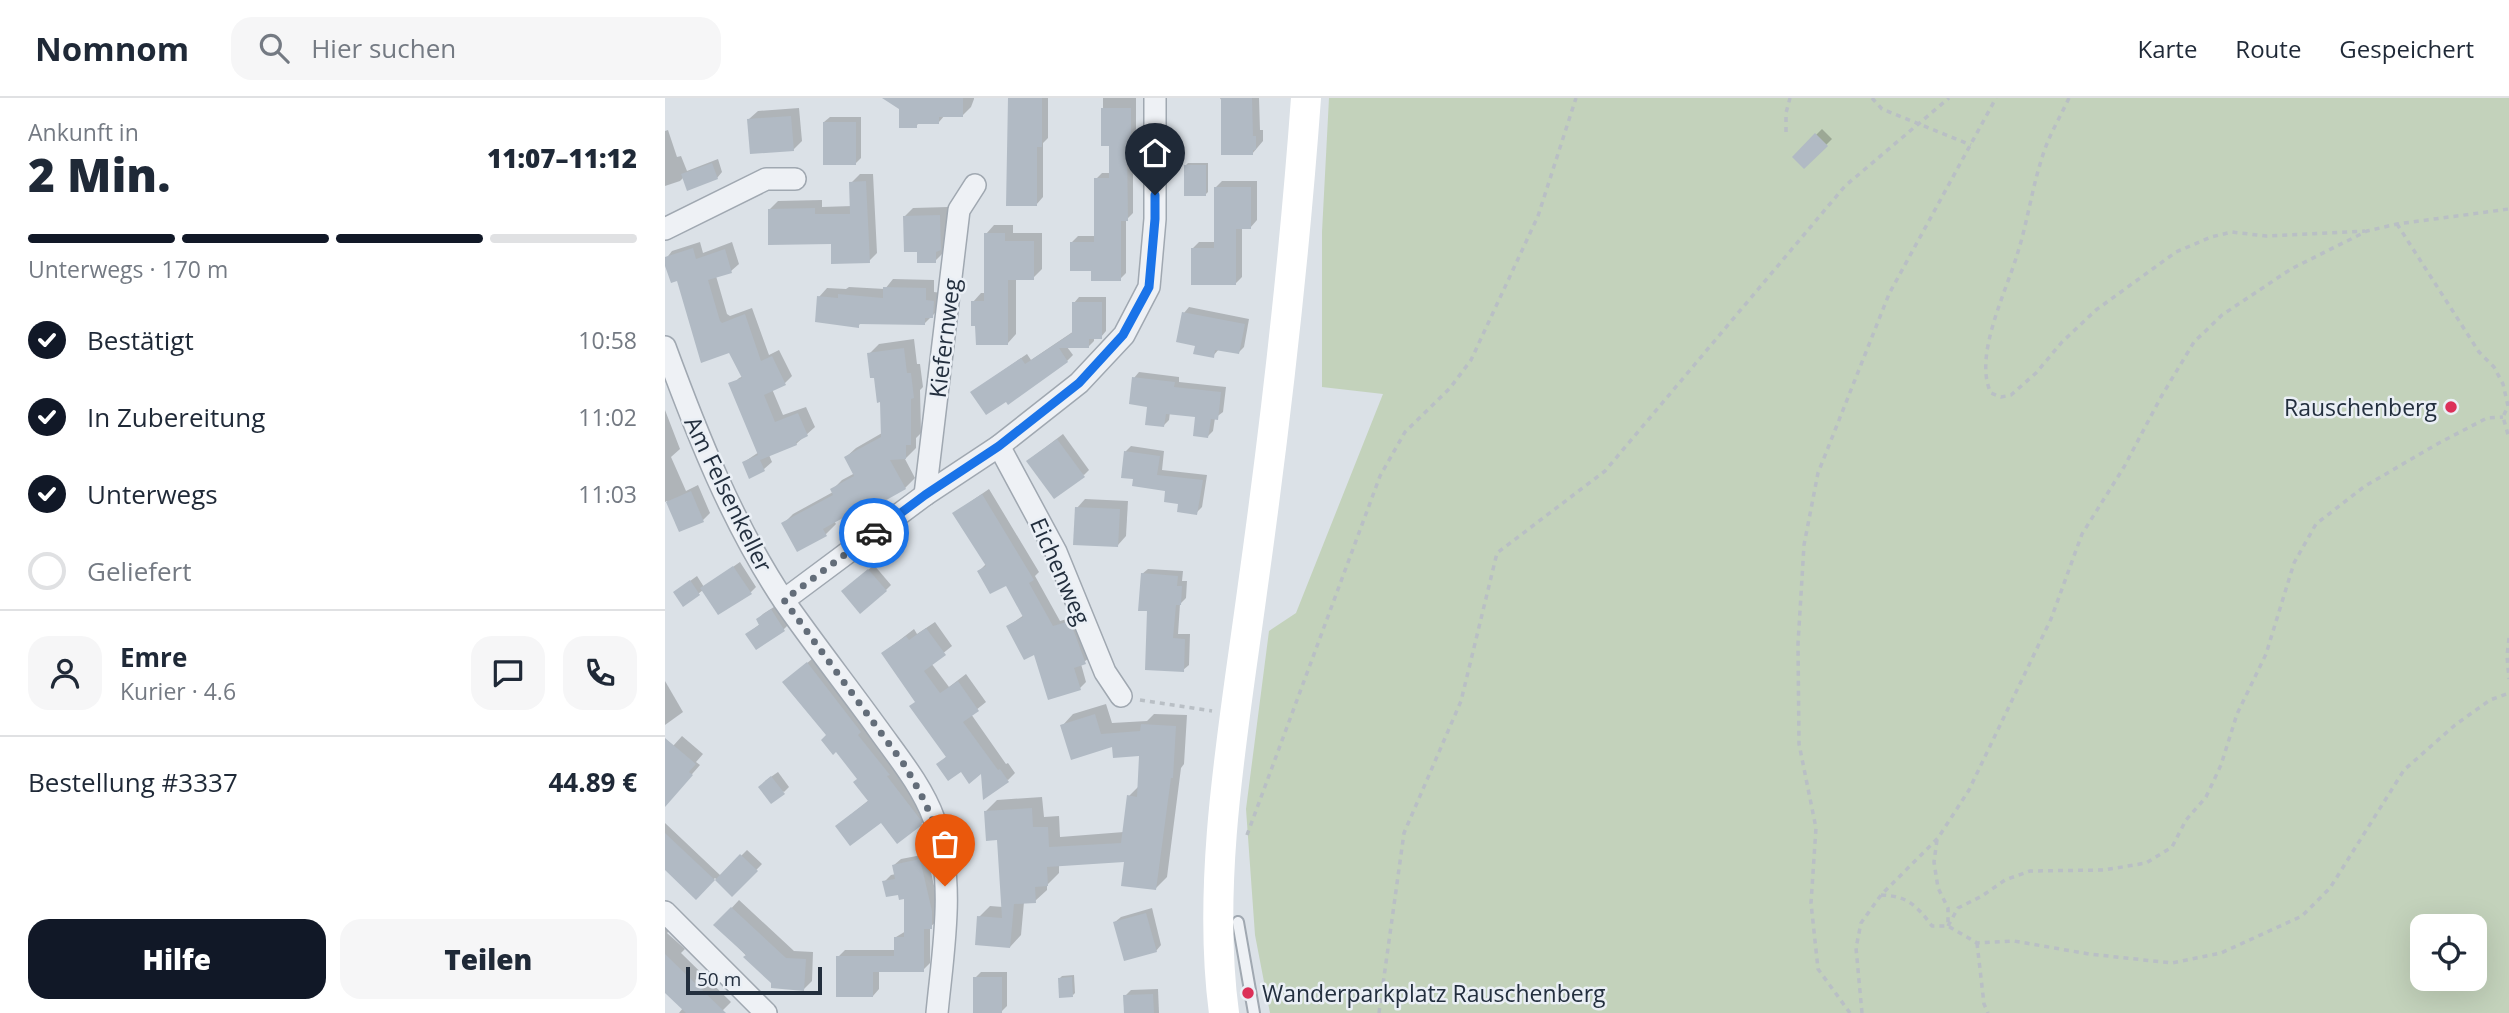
<!DOCTYPE html>
<html lang="de">
<head>
<meta charset="utf-8">
<style>
	:root { --surface:#fff; --page:#f6f6f7; --text:#1f2937; --muted:#747a83; --line:#e0e1e3; --accent:#111827 }
	body { margin:0; font-family:"Open Sans",sans-serif; background:var(--page); color:var(--text); height:100vh; display:flex; flex-direction:column; font-size:26px; white-space:nowrap }
	* { box-sizing:border-box; margin:0 }
	p { font-size:23px; color:var(--muted) }
	.icon { flex:none; width:38px; height:38px; fill:none; stroke:currentColor; stroke-width:2; stroke-linecap:round; stroke-linejoin:round }
	.map { position:relative; flex:1; overflow:hidden }
	.panel { display:flex; flex-direction:column; background:var(--surface); width:665px }
	.panel>* { flex:none }
	.controls { position:absolute; left:1745px; top:816px; display:grid; gap:14px }
	.controls a { display:grid; place-items:center; width:77px; height:77px; border-radius:14px; background:var(--surface); box-shadow:0 7px 28px #0002; font-size:35px }
	.scale { position:absolute; left:21px; bottom:18px; width:136px; box-sizing:border-box; padding-left:7px; border:4px solid #232f3e; border-top:0; font-size:19px; line-height:24px; white-space:nowrap; color:#232f3e; -webkit-text-stroke:5px #eaeff5; paint-order:stroke }
	.pin { position:absolute; display:grid; place-items:center; width:60px; height:60px; color:#fff; margin:-72px -30px; border-radius:50% 50% 50% 0; rotate:-45deg; box-shadow:0 0 7px #0007 }
	.pin .icon { rotate:45deg }
	.courier { position:absolute; display:grid; place-items:center; width:70px; height:70px; margin:-35px; border:5px solid #1a73e8; border-radius:50%; background:#fff; color:#222; box-shadow:0 2px 9px #0007 }
	.summary em { font-style:normal; font-weight:800 }
	.summary div { display:flex; flex-direction:column-reverse }
	.summary { display:flex; align-items:center; justify-content:space-between; height:119px; padding:0 28px }
	h1 { font-size:46px; font-weight:800; line-height:52px }
	.bar { display:grid; grid-template-columns:repeat(4,1fr); gap:10px 7px; align-content:center; height:84px; padding:0 28px }
	.bar i { height:9px; border-radius:5px; background:var(--line) }
	.bar .active { background:var(--accent) }
	.bar p { grid-column:span 4 }
	.line { display:flex; align-items:center; gap:18px; padding:0 28px; border-top:2px solid var(--line) }
	.line div { flex:1 }
	.round { display:grid; place-items:center; flex:none; width:74px; height:74px; border-radius:21px; background:var(--page) }
	ol { padding:0 28px; list-style:none }
	li { display:flex; align-items:center; gap:21px; height:77px }
	li p { margin-inline-start:auto }
	li .icon { padding:7px; border-radius:50%; background:var(--accent); color:#fff; stroke-width:4 }
	li:last-child { color:var(--muted) }
	li i { width:38px; height:38px; border:4px solid var(--line); border-radius:50% }
	.button { display:flex; gap:14px; margin-top:auto; padding:14px 28px }
	.button a { flex:1; height:80px; border-radius:21px; background:var(--accent); color:#fff; font-size:28px; font-weight:800; line-height:80px; text-align:center }
	.button a+a { background:var(--page); color:var(--text) }
	header { display:flex; align-items:center; gap:42px; box-sizing:border-box; height:98px; padding:0 35px; background:var(--surface); border-bottom:2px solid var(--line) }
	header strong { font-size:33px }
	nav { display:flex; gap:38px; margin-inline-start:auto; font-size:24px }
	.search { width:490px; height:63px; background:var(--page); display:flex; align-items:center; gap:18px; box-sizing:border-box; padding:0 24px; border-radius:21px; color:var(--muted); font-size:26px }
	main { display:flex; flex:1; min-height:0 }
	.map>svg:first-child { display:block }
	.green { fill:#c3d2bb; fill-rule:evenodd }
	.shadow { fill:#0003 }
	.building { fill:#b1bac4 }
	.lines { fill:none; stroke-linecap:round; stroke-linejoin:round }
	.lane-casing { stroke:#a0a8b1; stroke-width:14 }
	.street-casing { stroke:#a0a8b1; stroke-width:24 }
	.path { stroke:#b9bfc5; stroke-width:3.5; stroke-dasharray:5 5; stroke-linecap:butt }
	.lane { stroke:#eef1f5; stroke-width:10 }
	.street { stroke:#eef1f5; stroke-width:21 }
	.secondary { stroke:#fff; stroke-width:30 }
	.done { stroke:#636d79; stroke-width:7; stroke-dasharray:0 12.6 }
	.route { stroke:#1a73e8; stroke-width:9 }
	.poi-dot { fill:#dc3058; stroke:#eaeff5; stroke-width:2.5 }
	.labels { text-anchor:middle; dominant-baseline:central; stroke-width:5; stroke-linejoin:round; paint-order:stroke }
	.street-label { font-size:23px; fill:#232f3e; stroke:#eaeff5 }
	.poi-label { font-size:23px; fill:#232f3e; stroke:#eaeff5; text-anchor:end }
</style>
</head>
<body>
<header>
<strong>Nomnom</strong>
<div class="search"><svg class="icon" aria-label="search" viewBox="0 0 24 24"><circle cx="10" cy="10" r="6"/><path d="M15 15l6 6"/></svg>Hier suchen</div>
<nav><a>Karte</a><a>Route</a><a>Gespeichert</a></nav>
</header>
<main>
<section class="panel">
<div class="summary"><div><h1>2 Min.</h1><p>Ankunft in</p></div><em>11:07–11:12</em></div>
<div class="bar"><i class="active"></i><i class="active"></i><i class="active"></i><i></i><p>Unterwegs · 170 m</p></div>
<ol>
<li><svg class="icon" aria-label="check" viewBox="0 0 24 24"><path d="M5 12l5 5 9-10"/></svg>Bestätigt<p>10:58</p></li>
<li><svg class="icon" aria-label="check" viewBox="0 0 24 24"><path d="M5 12l5 5 9-10"/></svg>In Zubereitung<p>11:02</p></li>
<li><svg class="icon" aria-label="check" viewBox="0 0 24 24"><path d="M5 12l5 5 9-10"/></svg>Unterwegs<p>11:03</p></li>
<li><i></i>Geliefert</li>
</ol>
<div class="line" style="height:126px"><a class="round"><svg class="icon" aria-label="person" viewBox="0 0 24 24"><circle cx="12" cy="8" r="4"/><path d="M4 21q1-7 8-7t8 7"/></svg></a><div><b>Emre</b><p>Kurier · 4.6</p></div><a class="round"><svg class="icon" aria-label="chat" viewBox="0 0 24 24"><path d="M4 5h16v11H9l-5 4z"/></svg></a><a class="round"><svg class="icon" aria-label="phone" viewBox="0 0 24 24"><path d="M5 4h4l2 5-3 2q2 4 5 5l2-3 5 2v4C11 20 4 13 5 4z"/></svg></a></div>
<div class="line" style="height:91px"><div>Bestellung #3337</div><b>44.89 €</b></div>
<div class="button"><a>Hilfe</a><a>Teilen</a></div>
</section>
<div class="map">
<svg width="1844" height="915" viewBox="0 0 1844 915">
	<rect width="100%" height="100%" fill="#dbe1e7"/>
	<path class="green" d="M664,0H1844V915H605L590,837L581,711L604,533L631,515L718,296L657,289V134ZM1757,828H1810V880H1757Z"/>
	<g class="shadow">
		<polygon points="220,0 309,0 309,1 306,9 298,17 280,17 274,24 255,24 251,28 235,10"/>
		<polygon points="345,0 383,0 383,40 378,45 378,99 371,107"/>
		<polygon points="438,0 471,0 471,40 468,44 468,115 461,122 461,175 455,181 407,144 413,138 431,138 431,81 437,75 445,75 445,46 438,46"/>
		<polygon points="555,0 594,0 595,32 598,32 598,43 587,56"/>
		<polygon points="134,10 137,43 128,52 84,21 93,13"/>
		<polygon points="165,19 196,19 196,60 191,65 159,24"/>
		<polygon points="1157,31 1167,41 1139,69 1129,59"/>
		<polygon points="3,32 12,59 16,58 22,73 53,61 57,74 52,80 19,79 15,83 0,88 0,33"/>
		<polygon points="523,65 543,65 543,94 540,97 521,67"/>
		<polygon points="195,76 208,76 212,155 204,163 105,111 113,103 157,102 157,109 187,108 186,85"/>
		<polygon points="557,83 592,83 592,122 585,130 577,130 577,179 570,186 527,151 534,144 550,144 550,90"/>
		<polygon points="283,109 284,142 279,147 279,154 270,163 253,152 240,118 248,110"/>
		<polygon points="329,127 348,127 348,135 377,135 377,171 368,180 351,180 351,236 343,245 308,204 316,195 321,195 321,136"/>
		<polygon points="35,144 38,155 67,144 74,166 66,173 51,178 62,216 65,218 87,210 104,257 114,252 127,278 120,285 107,291 118,317 141,309 150,329 131,346 104,357 107,364 99,371 85,379 79,364 94,354 66,288 74,280 83,276 0,162 7,153"/>
		<polygon points="228,181 269,182 269,194 277,195 276,209 260,225 197,224 193,228 154,199 162,190 181,191 184,189 220,191"/>
		<polygon points="414,199 441,199 441,233 436,239 429,239 429,243 423,249 402,249 408,257 402,263 307,294 362,256 366,262 409,233 409,205"/>
		<polygon points="524,209 584,221 579,249 573,255 554,251 548,258 532,246 519,215"/>
		<polygon points="249,241 252,266 255,266 258,289 255,292 256,335 251,340 251,350 240,361 250,380 240,390 205,403 169,423 171,426 161,436 133,452 118,426 128,416 168,394 167,392 177,382 190,375 181,359 191,350 217,335 217,302 204,256 214,246"/>
		<polygon points="474,274 514,279 514,284 561,289 558,314 550,320 548,333 543,338 532,317 505,314 504,322 499,327 469,280"/>
		<polygon points="0,312 15,351 6,359 21,393 33,387 45,415 38,422 15,432 2,403 0,404"/>
		<polygon points="398,336 424,372 419,377 369,358"/>
		<polygon points="466,348 499,353 497,372 542,377 537,409 531,415 515,405 502,391 470,380 460,354"/>
		<polygon points="324,391 374,474 370,478 395,523 412,518 427,558 416,566 421,584 415,590 370,554 343,528 359,517 341,486 314,473 321,466 289,415"/>
		<polygon points="420,401 463,403 461,438 453,447 412,410"/>
		<polygon points="75,464 91,489 86,494 38,492 19,507 10,494 32,478 39,489"/>
		<polygon points="209,467 226,487 221,492 184,488"/>
		<polygon points="483,471 518,473 517,483 522,483 521,500 515,506 513,536 525,536 524,567 518,572 484,512 477,476"/>
		<polygon points="112,507 124,526 119,531 82,536 95,526 93,521 98,516"/>
		<polygon points="270,524 287,548 266,565 284,589 301,576 321,604 306,616 341,666 343,665 350,675 343,682 318,673 296,672 273,667 282,658 252,603 218,555 249,531 252,536"/>
		<polygon points="154,555 266,715 256,726 216,723 172,728 204,702 194,681 163,637 120,584"/>
		<polygon points="0,583 18,614 0,627"/>
		<polygon points="441,606 447,625 482,623 489,616 522,617 519,666 516,670 502,779 491,790 461,763 394,767 394,775 382,787 382,792 370,803 359,804 356,837 345,849 314,819 325,808 338,809 333,740 320,714 332,702 377,699 379,719 394,718 395,739 459,734 464,698 474,688 476,656 397,628 408,616"/>
		<polygon points="17,638 38,656 31,664 35,667 0,707 0,657"/>
		<polygon points="113,674 124,689 119,694 100,683"/>
		<polygon points="0,725 56,778 82,752 97,766 67,797 50,780 31,799 0,770"/>
		<polygon points="262,756 273,806 273,822 265,829 265,865 258,872 214,872 214,891 208,898 173,859 180,852 231,852 231,839 241,833 241,799 219,784 226,777 231,776 229,767 236,761"/>
		<polygon points="74,802 129,853 148,854 147,883 139,891 108,885 51,827"/>
		<polygon points="487,810 496,847 491,853 450,824 456,819"/>
		<polygon points="0,821 8,829 2,835 20,851 16,855 66,904 55,915 14,915 18,910 0,873"/>
		<polygon points="316,874 342,874 342,908 336,914 310,880"/>
		<polygon points="409,877 410,895 408,897 395,880 397,878"/>
		<polygon points="493,891 494,915 461,915 460,898 466,892"/>
	</g>
	<g class="building">
		<polygon points="217,0 298,0 298,19 274,19 274,26 252,26 252,30 234,30 234,11"/>
		<polygon points="343,0 377,0 377,49 372,49 372,108 341,108"/>
		<polygon points="556,0 587,0 588,38 591,38 591,52 588,52 588,57 556,57"/>
		<polygon points="436,10 466,10 466,48 462,48 463,123 456,123 456,183 426,183 426,173 405,173 405,144 429,144 429,80 444,80 444,48 436,48"/>
		<polygon points="126,18 129,53 85,56 82,21"/>
		<rect x="158" y="24" width="33" height="43"/>
		<polygon points="1150,35 1163,48 1139,71 1127,59"/>
		<polygon points="47,65 53,81 22,93 16,76"/>
		<rect x="519" y="67" width="22" height="31"/>
		<polygon points="201,83 205,165 166,166 166,146 103,147 103,111 150,110 150,116 185,116 184,84"/>
		<polygon points="549,89 586,89 586,131 571,131 571,187 526,187 526,150 549,150"/>
		<polygon points="275,117 276,152 271,154 271,165 252,165 252,154 239,154 238,118"/>
		<polygon points="319,135 340,135 340,143 369,143 369,182 343,182 343,247 311,247 310,228 306,228 306,203 319,203"/>
		<polygon points="28,150 31,161 60,151 67,175 43,182 55,223 57,225 80,216 96,263 107,258 121,287 99,297 110,324 133,315 143,338 131,344 132,347 95,362 100,373 84,381 77,364 93,357 63,285 77,280 64,255 36,265 12,183 6,185 0,168 0,159"/>
		<polygon points="218,189 261,190 261,202 269,203 268,220 260,220 260,227 194,226 194,230 150,224 152,198 173,200 173,196 218,200"/>
		<polygon points="407,204 437,204 437,241 424,241 424,250 394,250 403,264 343,307 341,304 321,317 305,294 356,260 360,266 407,235"/>
		<polygon points="517,214 580,226 574,256 550,252 549,260 528,256 530,248 511,244"/>
		<polygon points="239,250 242,275 246,275 249,300 246,301 246,347 241,347 241,361 225,362 241,391 207,410 205,405 158,431 162,438 132,454 116,425 168,397 165,391 189,378 179,359 216,339 215,304 212,305 209,280 205,280 202,255"/>
		<polygon points="467,279 510,284 509,289 556,294 553,322 546,321 543,340 528,338 530,319 501,316 499,329 480,327 482,309 464,306"/>
		<polygon points="392,341 420,379 389,401 361,363"/>
		<polygon points="459,353 495,358 492,377 538,382 532,417 512,414 513,406 499,404 500,393 467,388 468,381 456,380"/>
		<polygon points="26,393 39,424 14,434 1,404"/>
		<polygon points="317,396 369,482 364,485 388,528 405,523 421,566 409,570 416,592 383,602 369,557 359,562 341,528 358,519 341,488 325,496 312,473 321,468 287,415"/>
		<polygon points="410,409 455,411 453,449 408,447"/>
		<polygon points="68,468 87,496 53,517 35,490"/>
		<polygon points="203,471 222,493 195,516 176,493"/>
		<polygon points="476,475 513,478 512,488 517,488 516,507 511,507 508,540 520,541 519,574 480,572 482,513 473,513"/>
		<polygon points="25,482 35,497 18,509 8,494"/>
		<polygon points="106,511 120,533 91,552 80,536 94,527 91,521"/>
		<polygon points="261,530 281,557 259,573 275,595 293,583 314,613 298,624 333,672 335,671 344,684 318,702 316,676 304,686 296,674 283,683 271,666 281,659 244,608 250,604 216,555 241,538 244,542"/>
		<polygon points="142,564 196,634 193,637 225,677 222,678 255,721 257,727 232,746 216,725 185,748 170,728 203,703 188,684 192,681 171,654 168,657 156,642 161,637 117,584"/>
		<polygon points="430,616 436,636 475,633 476,626 511,628 508,680 506,680 491,792 456,788 459,764 382,769 383,788 370,789 371,805 349,806 345,850 310,847 312,818 337,820 332,742 321,743 319,713 367,710 368,729 383,729 384,749 456,745 462,697 472,699 474,658 448,660 447,649 406,662 395,627"/>
		<polygon points="0,640 31,666 24,674 28,677 0,709"/>
		<polygon points="106,678 120,696 106,706 93,689"/>
		<polygon points="0,735 50,782 31,802 0,772"/>
		<polygon points="75,756 93,773 67,799 50,782"/>
		<polygon points="255,761 267,813 267,831 259,831 259,874 208,874 208,899 171,899 171,858 229,858 229,839 239,839 239,801 234,802 233,797 221,799 217,783 230,781 227,767"/>
		<polygon points="66,809 121,860 141,861 139,893 106,890 106,885 78,859 81,857 48,827"/>
		<polygon points="481,815 492,854 459,863 448,824"/>
		<polygon points="0,856 61,915 21,915 0,895"/>
		<rect x="308" y="879" width="29" height="36"/>
		<polygon points="407,879 408,899 394,900 393,880"/>
		<polygon points="488,896 489,915 459,915 458,897"/>
	</g>
	<g class="lines">
		<defs>
			<polyline id="lane" points="573,824 589,915"/>
			<g id="street">
				<polyline points="0,131 101,81 130,81"/>
				<path d="M0,249C32,336 67,425 119,503C149,546 182,588 213,631C233,659 257,688 269,721C291,782 278,852 272,915"/>
				<polyline points="334,348 391,454 440,574 456,598"/>
				<polyline points="260,397 294,112 310,87"/>
				<polyline points="119,502 260,397 334,348 414,285 459,237 484,189 490,121 490,0"/>
				<polyline points="0,814 101,915"/>
			</g>
		</defs>
		<use href="#lane" class="lane-casing"/>
		<use href="#street" class="street-casing"/>
		<g class="path">
			<polyline points="1207,0 1217,11 1306,47"/>
			<path d="M1404,0C1397,15 1389,29 1383,43C1368,80 1364,120 1352,157C1341,194 1308,259 1326,295L1336,299L1346,297L1371,275L1397,244L1431,212L1511,154L1546,139L1567,134L1601,138L1700,133"/>
			<polyline points="1121,34 1121,15 1125,0"/>
			<polyline points="1732,126 1814,254 1829,269 1838,286 1843,308 1838,319 1844,340"/>
			<polyline points="1844,540 1842,558 1844,581"/>
			<polyline points="475,602 547,613"/>
			<polyline points="582,737 715,378 740,334 785,290 806,262 873,118 911,0"/>
			<polyline points="1272,742 1269,764 1273,790 1283,810 1283,826"/>
			<path d="M1216,797C1243,798 1251,807 1267,828H1283L1312,845L1349,843L1424,856L1507,865L1556,855L1637,818L1665,790L1739,672L1790,627L1825,602L1844,595"/>
			<polyline points="1283,828 1293,810 1317,798 1340,782 1365,773 1439,772 1481,765 1507,749 1521,722 1541,699 1556,667 1572,616 1601,556 1629,465 1651,426 1700,388 1774,345 1822,320 1838,319"/>
			<polyline points="1312,845 1319,906 1323,915"/>
			<polyline points="714,915 739,735 796,603 832,455 940,373 1180,88 1284,0"/>
			<polyline points="1185,915 1153,871 1146,805 1151,730 1134,646 1133,546 1139,447 1153,375 1224,196 1331,0"/>
			<polyline points="1197,915 1191,850 1196,825 1216,797 1273,740 1304,692 1386,521 1417,436 1459,369 1496,299 1529,244 1557,217 1626,171 1702,133 1732,126 1844,111"/>
		</g>
		<use href="#lane" class="lane"/>
		<use href="#street" class="street"/>
		<path class="secondary" d="M559,915C541,781 569,628 587,494C610,330 629,165 641,0"/>
	</g>
	<g class="lines">
		<path class="done" d="M209,435L119,502L238,665C263,706 279,739 280,788"/>
		<polyline class="route" points="209,435 260,397 334,348 414,285 458,237 484,189 490,121 490,97"/>
	</g>
	<g class="poi-dot">
		<circle cx="1786" cy="309" r="7"/>
		<circle cx="583" cy="895" r="7"/>
	</g>
	<g class="labels">
		<g class="street-label">
			<text transform="translate(279 240) rotate(-83)">Kiefernweg</text>
			<text transform="translate(64 396) rotate(64)">Am Felsenkeller</text>
			<text transform="translate(396 473) rotate(66)">Eichenweg</text>
		</g>
		<g class="poi-label">
			<text x="1772" y="309">Rauschenberg</text>
			<text x="597" y="895" text-anchor="start">Wanderparkplatz Rauschenberg</text>
		</g>
	</g>
</svg>
<div class="controls">
<a><svg class="icon" aria-label="locate" viewBox="0 0 24 24"><circle cx="12" cy="12" r="6"/><path d="M12 2v4M12 18v4M2 12h4M18 12h4"/></svg></a>
</div>
<div class="scale">50 m</div>
<div class="pin" style="left:280px;top:788px;background:#ea580c"><svg class="icon" aria-label="bag" viewBox="0 0 24 24"><path d="M5 8h14l-1 12H6zM9 8a3 3 0 0 1 6 0"/></svg></div>
<div class="pin" style="left:490px;top:97px;background:#1f2937"><svg class="icon" aria-label="home" viewBox="0 0 24 24"><path d="M3 11l9-7 9 7M6 9v11h12V9"/></svg></div>
<div class="courier" style="left:209px;top:435px"><svg class="icon" aria-label="car" viewBox="0 0 24 24"><path d="M5 17H2v-5l4-1 3-4h7l3 4 3 1v5h-3M9 17h6M6 11h13"/><circle cx="7" cy="17" r="2"/><circle cx="17" cy="17" r="2"/></svg></div>
</div>
</main>
</body>
</html>
